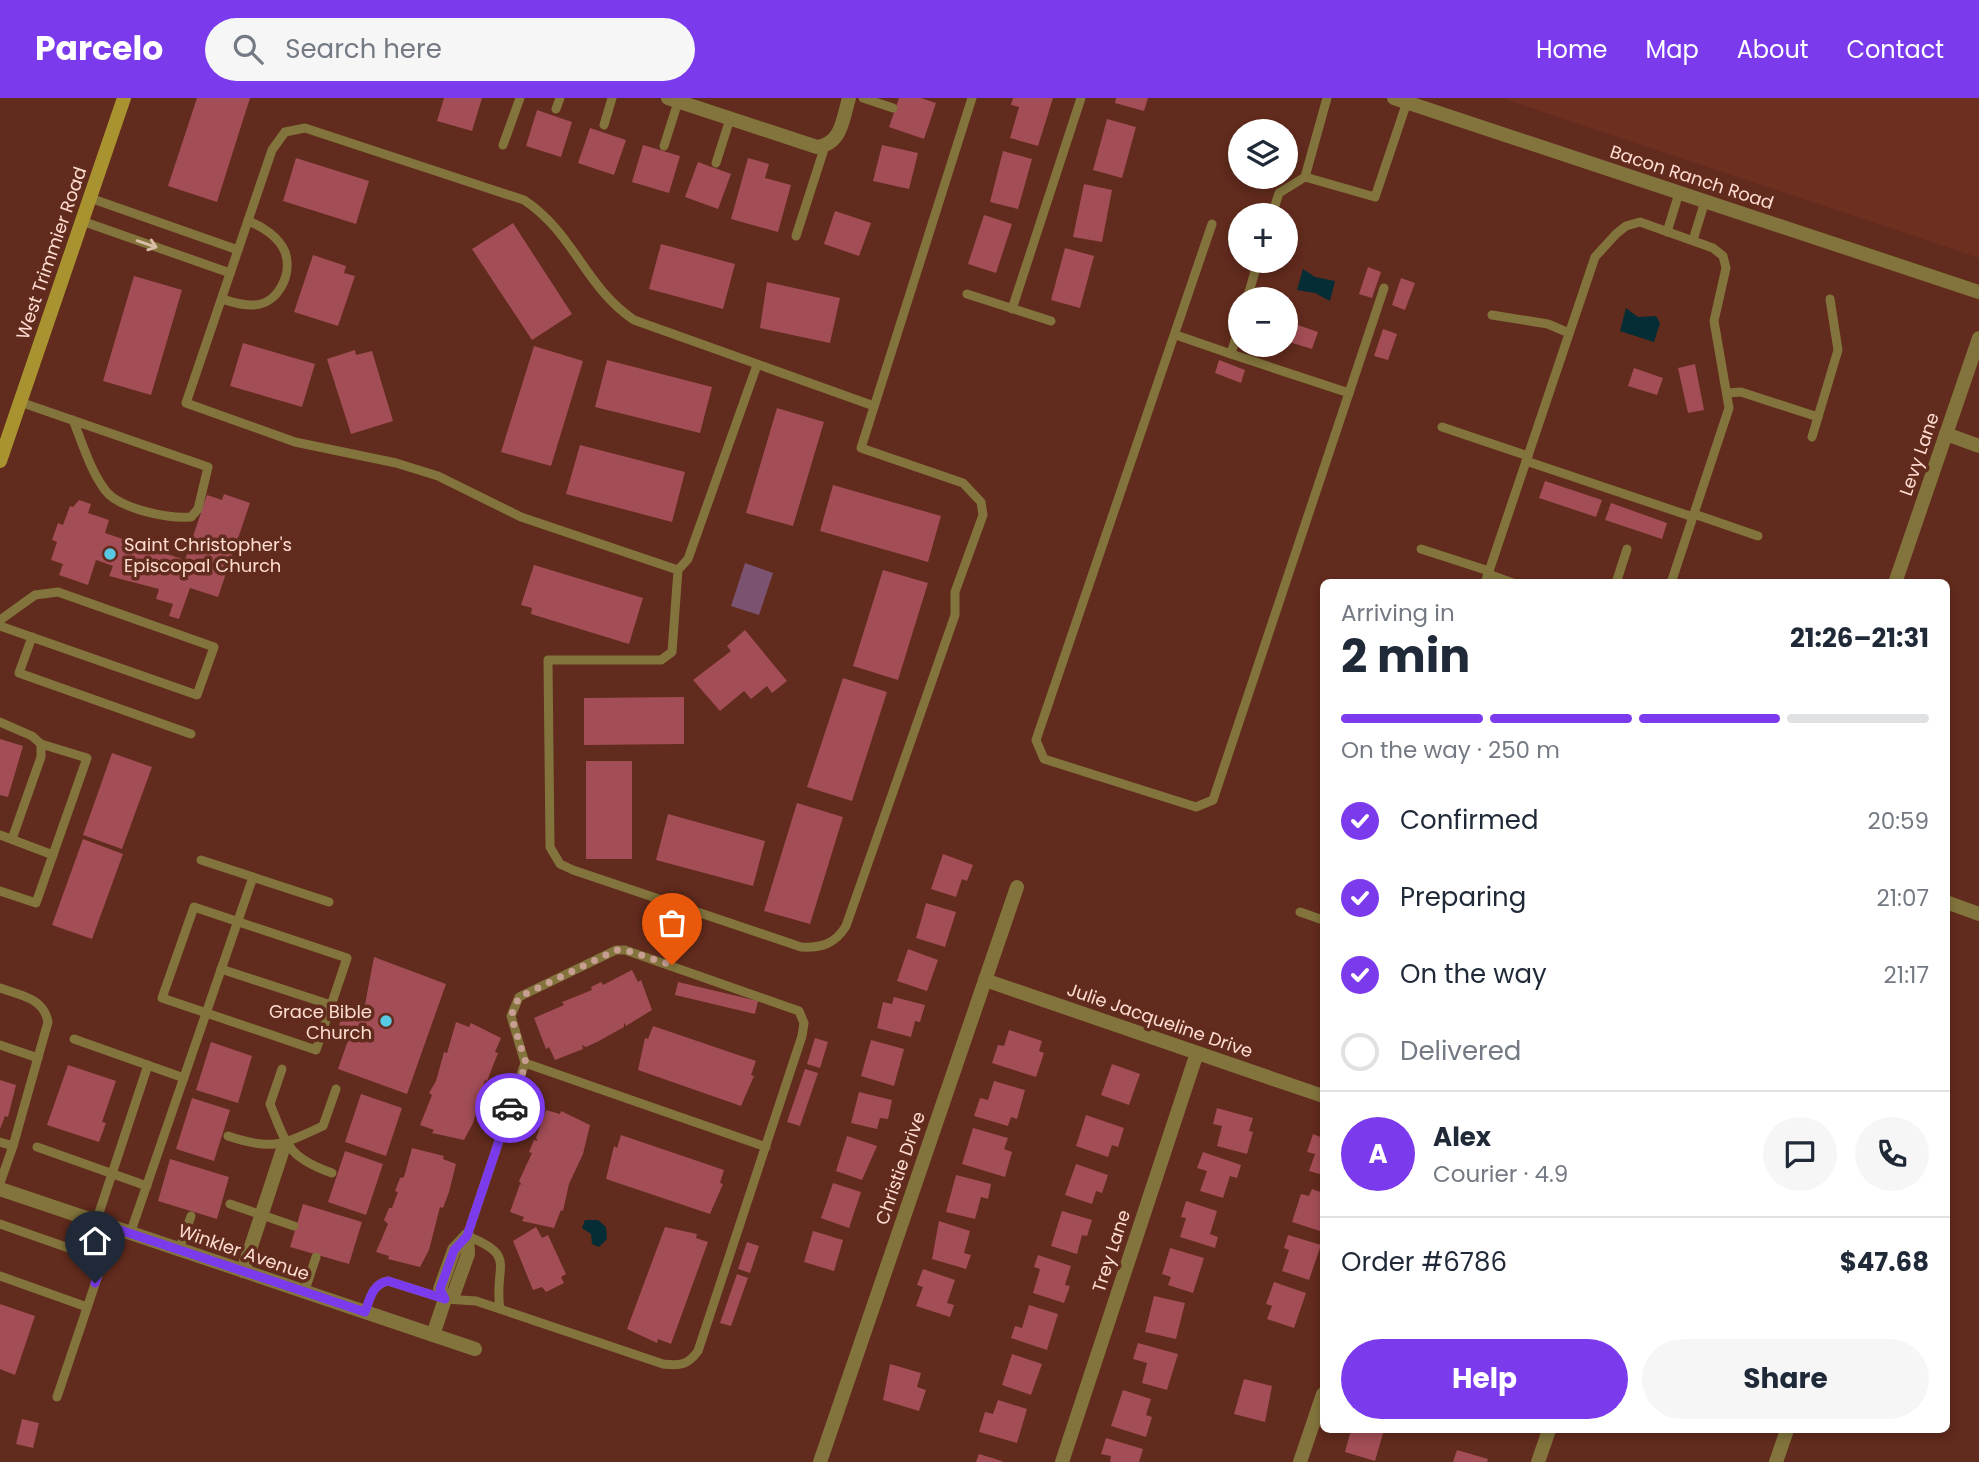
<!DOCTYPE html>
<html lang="en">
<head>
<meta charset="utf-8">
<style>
	:root { --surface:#fff; --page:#f6f6f7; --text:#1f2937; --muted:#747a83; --line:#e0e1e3; --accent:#7c3aed }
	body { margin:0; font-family:Poppins,sans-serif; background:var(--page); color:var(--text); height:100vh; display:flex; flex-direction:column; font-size:26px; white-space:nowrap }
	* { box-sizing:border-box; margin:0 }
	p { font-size:23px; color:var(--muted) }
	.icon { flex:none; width:38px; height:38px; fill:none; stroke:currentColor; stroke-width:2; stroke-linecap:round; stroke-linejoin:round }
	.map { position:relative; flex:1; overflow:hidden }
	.sheet { position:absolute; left:1320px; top:481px; width:630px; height:854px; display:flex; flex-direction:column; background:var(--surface); border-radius:10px; box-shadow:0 4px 10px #0003 }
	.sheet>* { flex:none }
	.controls { position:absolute; left:1228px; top:21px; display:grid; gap:14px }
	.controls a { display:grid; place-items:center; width:70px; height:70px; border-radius:50%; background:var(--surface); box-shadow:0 4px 10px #0003; font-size:35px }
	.pin { position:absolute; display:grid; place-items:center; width:60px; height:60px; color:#fff; margin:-72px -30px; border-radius:50% 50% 50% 0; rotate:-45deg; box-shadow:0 0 7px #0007 }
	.pin .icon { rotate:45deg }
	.courier { position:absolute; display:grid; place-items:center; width:70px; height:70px; margin:-35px; border:5px solid #7c3aed; border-radius:50%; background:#fff; color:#222; box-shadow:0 2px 9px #0007 }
	.summary em { font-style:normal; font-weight:700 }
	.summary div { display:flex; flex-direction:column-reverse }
	.summary { display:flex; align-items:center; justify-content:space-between; height:119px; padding:0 21px }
	h1 { font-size:46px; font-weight:700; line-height:52px }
	.bar { display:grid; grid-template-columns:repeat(4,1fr); gap:10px 7px; align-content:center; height:84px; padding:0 21px }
	.bar i { height:9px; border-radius:5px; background:var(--line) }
	.bar .selected { background:var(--accent) }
	.bar p { grid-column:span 4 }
	.line { display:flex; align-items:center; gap:18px; padding:0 21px; border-top:2px solid var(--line) }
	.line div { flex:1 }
	.round { display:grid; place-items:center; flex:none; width:74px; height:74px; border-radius:37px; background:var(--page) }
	ol { padding:0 21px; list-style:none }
	li { display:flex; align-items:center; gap:21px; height:77px }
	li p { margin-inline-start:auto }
	li .icon { padding:7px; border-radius:50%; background:var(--accent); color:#fff; stroke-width:4 }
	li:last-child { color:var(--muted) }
	li i { width:38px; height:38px; border:4px solid var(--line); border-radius:50% }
	.button { display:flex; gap:14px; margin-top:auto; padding:14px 21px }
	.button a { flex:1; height:80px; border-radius:42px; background:var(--accent); color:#fff; font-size:28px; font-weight:700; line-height:80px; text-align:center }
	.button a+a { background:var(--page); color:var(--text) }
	header { display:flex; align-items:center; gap:42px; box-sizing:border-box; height:98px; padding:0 35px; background:var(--accent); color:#fff }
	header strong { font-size:33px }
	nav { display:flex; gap:38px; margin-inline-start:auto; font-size:24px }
	.search { width:490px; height:63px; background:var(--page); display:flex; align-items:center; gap:18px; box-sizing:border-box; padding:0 24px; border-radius:38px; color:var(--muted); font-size:26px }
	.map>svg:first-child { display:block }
	.built { fill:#6d2f1f }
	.green { fill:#7b5371 }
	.water { fill:#052d36 }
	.building { fill:#a34d56 }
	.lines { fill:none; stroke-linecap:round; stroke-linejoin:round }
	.service { stroke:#82743c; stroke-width:9 }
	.minor { stroke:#82743c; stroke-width:14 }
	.secondary { stroke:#a99230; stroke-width:14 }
	.oneway { stroke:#dabda5 }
	.done { stroke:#c89e93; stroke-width:7; stroke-dasharray:0 12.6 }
	.route { stroke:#7c3aed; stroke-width:9 }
	.poi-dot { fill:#58c9e3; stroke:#612b1d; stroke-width:2.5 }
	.labels { text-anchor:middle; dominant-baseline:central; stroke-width:7; stroke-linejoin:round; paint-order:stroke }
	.street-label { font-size:18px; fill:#ffdcd2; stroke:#612b1d }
	.poi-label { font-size:18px; fill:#ffdcd2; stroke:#612b1d; text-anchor:start }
</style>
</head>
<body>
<header>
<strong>Parcelo</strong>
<div class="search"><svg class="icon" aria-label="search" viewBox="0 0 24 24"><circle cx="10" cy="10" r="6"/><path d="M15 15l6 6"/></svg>Search here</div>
<nav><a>Home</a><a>Map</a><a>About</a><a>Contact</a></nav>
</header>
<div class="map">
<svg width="1979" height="1364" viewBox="0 0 1979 1364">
	<rect width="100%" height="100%" fill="#612b1d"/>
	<polygon class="built" points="1501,0 1979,0 1979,160"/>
	<polygon class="green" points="745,465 773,475 759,517 731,508"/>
	<g class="water">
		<polygon points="1303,171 1315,179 1335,183 1330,203 1315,195 1297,192"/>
		<polygon points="1626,210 1638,219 1656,218 1660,225 1654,244 1620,233"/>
		<polygon points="585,1122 598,1122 606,1129 607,1141 599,1149 592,1146 591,1136 582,1130"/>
	</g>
	<g class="building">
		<polygon points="197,0 250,0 217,104 168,88"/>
		<polygon points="444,0 482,0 472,33 437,23"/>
		<polygon points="899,0 921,0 936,5 924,41 889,29"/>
		<polygon points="1013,0 1053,0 1038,48 1010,40 1019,9 1011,7"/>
		<polygon points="1116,0 1148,0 1144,13 1115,5"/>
		<polygon points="537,12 572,24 561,59 526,48"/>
		<polygon points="1107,21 1136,29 1122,80 1093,72"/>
		<polygon points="590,30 626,42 614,77 578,65"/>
		<polygon points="643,47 680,58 669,95 632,84"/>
		<polygon points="882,47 918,55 909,91 873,83"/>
		<polygon points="1003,53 1032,61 1018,111 990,104"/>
		<polygon points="296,60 369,83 356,126 283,103"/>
		<polygon points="748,60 769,66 765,80 791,87 778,134 731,121"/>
		<polygon points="698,64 731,76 718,111 685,99"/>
		<polygon points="1084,86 1112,92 1102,144 1073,139"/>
		<polygon points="835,113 871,125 859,158 824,146"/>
		<polygon points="984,117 1012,126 996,175 968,166"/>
		<polygon points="513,125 572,216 532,242 472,151"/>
		<polygon points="661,146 735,166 723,211 649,191"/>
		<polygon points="1065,150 1094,158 1080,210 1051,202"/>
		<polygon points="313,157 346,168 344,175 355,178 338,228 294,214"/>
		<polygon points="1368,169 1381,174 1372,200 1359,196"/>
		<polygon points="134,178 182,192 151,297 103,283"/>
		<polygon points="1401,180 1415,185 1405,212 1392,207"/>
		<polygon points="767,184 840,200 830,245 760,230"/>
		<polygon points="1289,224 1318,234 1312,251 1286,243"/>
		<polygon points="1383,231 1397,236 1388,262 1374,258"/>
		<polygon points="243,245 315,266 302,309 230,288"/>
		<polygon points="534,248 583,263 551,368 501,354"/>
		<polygon points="355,252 356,257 372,253 393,323 351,336 327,261"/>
		<polygon points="607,262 712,289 700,335 595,309"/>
		<polygon points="1219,262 1245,272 1241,285 1215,275"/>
		<polygon points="1695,266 1704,312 1688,315 1678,270"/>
		<polygon points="1634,270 1663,280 1657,297 1628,288"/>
		<polygon points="777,310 824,324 793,428 746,415"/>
		<polygon points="580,347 685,374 672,424 566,396"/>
		<polygon points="1545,383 1602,402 1596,419 1539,400"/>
		<polygon points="833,387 941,418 928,464 820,433"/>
		<polygon points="224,396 250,405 218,499 190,490 179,521 169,518 173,506 156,501 159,491 109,478 113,468 96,462 88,487 59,477 63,466 51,462 57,444 52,442 58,425 63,427 70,408 73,409 79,402 91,406 88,415 109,422 105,435 185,462 207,397 222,402"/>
		<polygon points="1611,405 1667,425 1662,441 1605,422"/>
		<polygon points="534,467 643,500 629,546 531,516 532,510 521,507"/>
		<polygon points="883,472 928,485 898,582 853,568"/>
		<polygon points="745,532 787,583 772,595 767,588 751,601 744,593 720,613 693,582 731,553 727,548"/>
		<polygon points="843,580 887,594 852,703 807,689"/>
		<polygon points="684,599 684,646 584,647 584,600"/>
		<polygon points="0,641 23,648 8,699 0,697"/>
		<polygon points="112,655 152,669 122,751 83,737"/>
		<rect x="586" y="663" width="46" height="98"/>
		<polygon points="797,705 843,719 810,826 764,813"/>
		<polygon points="668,716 765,743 753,788 656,762"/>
		<polygon points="83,741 123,756 92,841 52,827"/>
		<polygon points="943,756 973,767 967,783 962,781 956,799 931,791"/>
		<polygon points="926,805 956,814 945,849 916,840"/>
		<polygon points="908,851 938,862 927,893 897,883"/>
		<polygon points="374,859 446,886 407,996 338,971 351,934 338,930 345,910 363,917"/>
		<polygon points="632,872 638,884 641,882 652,912 626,928 624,925 624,929 597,944 586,949 582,947 583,951 555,962 549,949 546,951 534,920 564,907 562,904 592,892 591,889 601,884 603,887"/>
		<polygon points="678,884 758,903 755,916 675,897"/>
		<polygon points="894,899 925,907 920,924 915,923 911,939 877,930 883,904 892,906"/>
		<polygon points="456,924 469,929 471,925 501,940 495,954 498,955 487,983 485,982 473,1025 464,1042 432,1035 434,1032 420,1027 432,997 429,995 436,983 444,954 447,955"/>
		<polygon points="653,928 756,963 751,977 754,978 741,1008 638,972 645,940 648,941"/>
		<polygon points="1009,932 1042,943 1039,953 1044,955 1036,979 992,965 998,947 1004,948"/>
		<polygon points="815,940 828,944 820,970 807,966"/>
		<polygon points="871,942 904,951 894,988 861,978"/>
		<polygon points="211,944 252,958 238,1005 196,992"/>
		<polygon points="1112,966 1140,976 1129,1007 1101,997"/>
		<polygon points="68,967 116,983 102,1024 106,1025 99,1044 47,1027"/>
		<polygon points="805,971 818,975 800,1028 787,1024"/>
		<polygon points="0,982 16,987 8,1019 5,1018 0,1031"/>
		<polygon points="994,983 1025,992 1017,1021 1011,1019 1008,1028 974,1018 980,1000 988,1002"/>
		<polygon points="859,994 892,1002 888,1021 880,1020 877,1031 851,1025"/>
		<polygon points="361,996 402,1010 386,1058 345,1044"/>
		<polygon points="192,1000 230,1012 214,1063 176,1051"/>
		<polygon points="1217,1010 1253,1020 1249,1033 1253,1034 1247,1056 1217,1048 1222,1028 1213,1026"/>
		<polygon points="546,1012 560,1016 561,1013 590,1027 583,1056 569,1086 563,1113 561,1112 554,1130 522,1123 524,1119 510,1114 520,1086 522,1087 519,1083 532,1055 529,1054 534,1042 538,1043 536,1040"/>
		<polygon points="1086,1017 1124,1030 1118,1049 1112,1047 1108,1059 1076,1048"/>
		<polygon points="973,1030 1008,1040 1004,1051 1012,1054 1005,1079 962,1066"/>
		<polygon points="1313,1036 1323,1040 1323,1077 1309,1073 1315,1056 1307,1054"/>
		<polygon points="621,1037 724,1072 720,1085 723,1086 710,1116 606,1081 614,1048 617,1050"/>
		<polygon points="847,1038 877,1048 862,1082 836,1073"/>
		<polygon points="412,1050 444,1058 443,1061 456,1066 449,1094 443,1110 440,1109 429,1152 420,1169 388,1161 389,1158 376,1154 388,1126 384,1122 389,1110 392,1110 398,1094 395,1093 400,1080 404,1079"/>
		<polygon points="345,1053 383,1066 366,1117 328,1104"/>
		<polygon points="1203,1054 1241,1067 1237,1080 1230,1078 1223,1100 1200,1093 1207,1073 1197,1070"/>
		<polygon points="170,1061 229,1079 217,1121 158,1103"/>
		<polygon points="1076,1066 1108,1077 1102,1095 1096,1093 1092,1106 1065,1097"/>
		<polygon points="956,1077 991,1086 988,1101 981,1099 975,1121 946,1114"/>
		<polygon points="833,1085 861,1094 849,1130 821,1120"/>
		<polygon points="1312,1091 1323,1095 1323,1134 1292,1124 1301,1096 1309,1098"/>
		<polygon points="1186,1103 1217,1113 1210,1136 1218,1139 1215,1150 1180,1139 1186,1120 1181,1119"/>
		<polygon points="303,1106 362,1124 349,1166 290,1149"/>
		<polygon points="1062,1113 1092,1122 1087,1138 1082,1137 1077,1156 1051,1148"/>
		<polygon points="939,1123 970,1133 964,1155 971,1157 966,1171 932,1161"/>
		<polygon points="536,1129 542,1140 548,1137 566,1176 561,1179 564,1185 546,1194 542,1189 533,1192 513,1143"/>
		<polygon points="665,1129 697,1136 696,1140 708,1144 671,1246 658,1241 657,1245 627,1231"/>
		<polygon points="813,1133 843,1142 834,1173 804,1164"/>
		<polygon points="1288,1137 1321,1147 1309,1182 1282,1173 1289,1152 1284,1150"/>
		<polygon points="747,1144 759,1148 750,1175 738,1171"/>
		<polygon points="1170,1150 1204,1160 1193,1195 1168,1187 1171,1179 1162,1176"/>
		<polygon points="1038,1157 1071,1168 1065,1187 1070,1188 1064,1205 1033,1195 1040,1171 1034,1169"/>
		<polygon points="923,1171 955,1182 947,1205 954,1207 950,1219 916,1208 923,1189 917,1187"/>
		<polygon points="737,1176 748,1180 731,1228 720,1225"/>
		<polygon points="1274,1184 1306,1195 1294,1230 1267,1221 1272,1208 1266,1206"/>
		<polygon points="1154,1198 1185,1205 1176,1241 1145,1234"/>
		<polygon points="0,1206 35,1218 15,1277 0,1271"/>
		<polygon points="1029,1207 1058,1216 1047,1252 1011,1240 1015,1228 1022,1230"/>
		<polygon points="1138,1245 1178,1256 1167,1292 1142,1285 1147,1265 1133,1261"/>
		<polygon points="1012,1256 1042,1266 1031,1297 1002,1287"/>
		<polygon points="890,1266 921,1275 917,1289 926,1292 919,1313 883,1302"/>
		<polygon points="1244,1281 1272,1288 1265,1324 1234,1316"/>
		<polygon points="1123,1292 1151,1301 1146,1317 1152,1319 1146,1339 1111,1328"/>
		<polygon points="998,1302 1027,1311 1017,1345 979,1334 985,1314 993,1316"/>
		<polygon points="22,1321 39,1325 33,1350 16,1346"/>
		<polygon points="1351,1332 1384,1332 1375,1363 1345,1354"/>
		<polygon points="1106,1340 1143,1351 1139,1364 1110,1364 1111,1358 1101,1356"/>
		<polygon points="1457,1352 1488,1361 1487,1364 1453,1364"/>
		<polygon points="979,1356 1002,1363 1002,1364 976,1364"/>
	</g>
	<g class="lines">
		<g class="service">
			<polyline points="863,0 893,10"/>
			<polyline points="1327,0 1305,79 1375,99 1407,4"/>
			<polyline points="556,11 560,0"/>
			<polyline points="604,27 612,0"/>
			<polyline points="503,47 520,0"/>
			<polyline points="664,48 678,4"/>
			<polyline points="716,65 730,21"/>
			<polyline points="90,100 238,152"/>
			<polyline points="1272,117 1279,95 1305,79"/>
			<polyline points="82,123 230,175"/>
			<polyline points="1212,126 1036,642 1044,661 1196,709 1213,702 1349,295"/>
			<polyline points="1667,134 1679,95"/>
			<polyline points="796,138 825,48"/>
			<polyline points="1693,142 1705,103"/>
			<polyline points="967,196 1051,223"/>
			<path d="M222,201C232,204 243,208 254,207C278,206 293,176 285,154C279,139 262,128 248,123"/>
			<polyline points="1247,201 1258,163"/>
			<polyline points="1012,211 1081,0"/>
			<polyline points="1492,217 1548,226 1569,235"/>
			<polyline points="1241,222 1231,256 1349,295 1384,190"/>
			<polyline points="1176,237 1231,256"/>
			<path d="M757,267L688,461L678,472L672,554L661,562H548L550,749L560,766L573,772L801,849C822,850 835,846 846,828L955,517V494L983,417L981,404L963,385L861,350L972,0"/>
			<polyline points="1727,295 1741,294 1818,319"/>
			<path d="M20,304L208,369L198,411L191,419C169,421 119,411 105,392C90,372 82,344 73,322"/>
			<polyline points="1442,329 1528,358"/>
			<polyline points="1812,339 1838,252 1830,201"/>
			<polyline points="1526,363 1693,419"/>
			<polyline points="1694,416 1758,438"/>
			<polyline points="1421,451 1489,473"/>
			<path d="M678,472L521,419L438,378L396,365L295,344L186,305L272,52L285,34L305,30L524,102C575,136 584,188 634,222L874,308"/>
			<polyline points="1488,476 1513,485"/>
			<polyline points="1485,485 1595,159 1616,136 1626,128 1640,124 1713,150 1723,158 1726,170 1714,223 1729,310 1671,485"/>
			<polyline points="1616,485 1627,451"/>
			<polyline points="0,522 35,497 58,494 214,549 197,597 0,528"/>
			<polyline points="32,539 19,575 191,636"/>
			<polyline points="0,624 32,638 41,646 41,659 12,741"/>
			<polyline points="0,737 53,757"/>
			<polyline points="201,762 329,804"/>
			<polyline points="0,793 36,805 87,660 41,646"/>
			<polygon points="194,809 347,860 316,952 162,900"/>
			<polyline points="1300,814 1323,822"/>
			<polyline points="221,871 331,907"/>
			<path d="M0,890C20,897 44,900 48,924L13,1048"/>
			<polyline points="74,941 184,980"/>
			<polyline points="0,947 38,960"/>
			<polyline points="525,965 766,1049"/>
			<path d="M282,971L270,1006C287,1048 288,1059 332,1075"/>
			<path d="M228,1038C272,1053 282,1047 323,1028L336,991"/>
			<polyline points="0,1044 13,1048 0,1085"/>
			<polyline points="37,1049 147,1088"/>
			<polyline points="230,1106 294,1128"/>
			<polyline points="96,1124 148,967"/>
			<polyline points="0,1126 103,1162"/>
			<polyline points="130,1136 253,779"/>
			<polyline points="179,1152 191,1118"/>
			<polyline points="0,1178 87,1209"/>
			<polyline points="304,1195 316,1159"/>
			<path d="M365,1214C370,1201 372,1186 388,1183L445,1201L476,1203L500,1211L663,1266C680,1268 688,1267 698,1253L802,938L804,925L799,913L625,852H616L519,899L511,918L525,965L467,1138C519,1158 493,1168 500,1211"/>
			<polyline points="57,1299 114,1130"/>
		</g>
		<g class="minor">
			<path d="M668,0L817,49C842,46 843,20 849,0"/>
			<polyline points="1394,0 1979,194"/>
			<polyline points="1946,336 1979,348"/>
			<polyline points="1895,485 1979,240"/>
			<polyline points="1946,804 1979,816"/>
			<polyline points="985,882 1323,998"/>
			<polyline points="0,1091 475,1251"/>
			<polyline points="243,1173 285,1045"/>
			<polyline points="445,1201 440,1191 454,1152 467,1138"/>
			<polyline points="433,1237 445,1201 454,1195 468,1156 467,1138"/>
			<polyline points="820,1364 1017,789"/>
			<polyline points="1062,1364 1197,955"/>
			<polyline points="1300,1364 1323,1296"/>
			<polyline points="1538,1364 1549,1332"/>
			<polyline points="1776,1364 1787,1332"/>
		</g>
		<polyline class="secondary" points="0,363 124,0"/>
	</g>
	<defs><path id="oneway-shaft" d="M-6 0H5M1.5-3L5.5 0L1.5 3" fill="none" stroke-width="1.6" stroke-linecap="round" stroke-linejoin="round" transform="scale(1.75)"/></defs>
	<use class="oneway" href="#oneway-shaft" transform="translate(147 146) rotate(19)"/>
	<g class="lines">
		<polyline class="done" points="510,1010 526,965 511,918 519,899 616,852 625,852 672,867"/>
		<path class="route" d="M95,1185L114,1130L365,1214C370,1201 372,1186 388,1183L445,1201L440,1191L454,1152L467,1138L510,1010"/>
	</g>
	<g class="poi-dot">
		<circle cx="110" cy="456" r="7"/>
		<circle cx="386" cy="923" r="7"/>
	</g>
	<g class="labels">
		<g class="street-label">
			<text transform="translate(1692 79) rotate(18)">Bacon Ranch Road</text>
			<text transform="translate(51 155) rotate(-71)">West Trimmier Road</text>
			<text transform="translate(1919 356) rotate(-71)">Levy Lane</text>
			<text transform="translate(1160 922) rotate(19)">Julie Jacqueline Drive</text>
			<text transform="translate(900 1070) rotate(-71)">Christie Drive</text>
			<text transform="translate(1111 1153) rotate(-72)">Trey Lane</text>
			<text transform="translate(244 1154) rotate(19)">Winkler Avenue</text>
		</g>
		<g class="poi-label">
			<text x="124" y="446">Saint Christopher's<tspan x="124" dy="21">Episcopal Church</tspan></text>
			<text x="372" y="913" text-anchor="end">Grace Bible<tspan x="372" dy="21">Church</tspan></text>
		</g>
	</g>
</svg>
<div class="controls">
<a><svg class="icon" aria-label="layers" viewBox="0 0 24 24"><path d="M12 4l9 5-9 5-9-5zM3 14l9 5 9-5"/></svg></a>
<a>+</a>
<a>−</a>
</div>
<div class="pin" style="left:672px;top:867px;background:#ea580c"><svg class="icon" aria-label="bag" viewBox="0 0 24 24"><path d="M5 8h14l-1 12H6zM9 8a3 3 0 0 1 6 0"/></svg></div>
<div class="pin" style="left:95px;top:1185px;background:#1f2937"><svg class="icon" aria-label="home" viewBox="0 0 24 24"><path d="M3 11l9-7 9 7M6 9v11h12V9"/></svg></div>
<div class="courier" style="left:510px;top:1010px"><svg class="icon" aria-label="car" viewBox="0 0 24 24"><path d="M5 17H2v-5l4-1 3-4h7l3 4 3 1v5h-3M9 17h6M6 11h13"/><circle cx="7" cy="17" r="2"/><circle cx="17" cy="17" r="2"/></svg></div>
<section class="sheet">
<div class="summary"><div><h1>2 min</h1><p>Arriving in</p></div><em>21:26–21:31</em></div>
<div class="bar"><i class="selected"></i><i class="selected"></i><i class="selected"></i><i></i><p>On the way · 250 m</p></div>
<ol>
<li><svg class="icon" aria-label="check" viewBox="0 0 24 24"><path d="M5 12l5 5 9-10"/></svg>Confirmed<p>20:59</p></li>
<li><svg class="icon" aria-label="check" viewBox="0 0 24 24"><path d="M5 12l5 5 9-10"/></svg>Preparing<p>21:07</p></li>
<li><svg class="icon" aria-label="check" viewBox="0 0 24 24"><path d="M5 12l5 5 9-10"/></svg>On the way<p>21:17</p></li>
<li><i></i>Delivered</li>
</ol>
<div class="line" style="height:126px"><b class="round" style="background:var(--accent);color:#fff">A</b><div><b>Alex</b><p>Courier · 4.9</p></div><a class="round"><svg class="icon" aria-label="chat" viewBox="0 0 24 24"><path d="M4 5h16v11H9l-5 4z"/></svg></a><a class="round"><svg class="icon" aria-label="phone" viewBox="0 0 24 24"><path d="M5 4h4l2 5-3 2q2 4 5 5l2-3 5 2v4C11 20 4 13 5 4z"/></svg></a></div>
<div class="line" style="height:91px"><div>Order #6786</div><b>$47.68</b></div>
<div class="button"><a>Help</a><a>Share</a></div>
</section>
</div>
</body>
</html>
